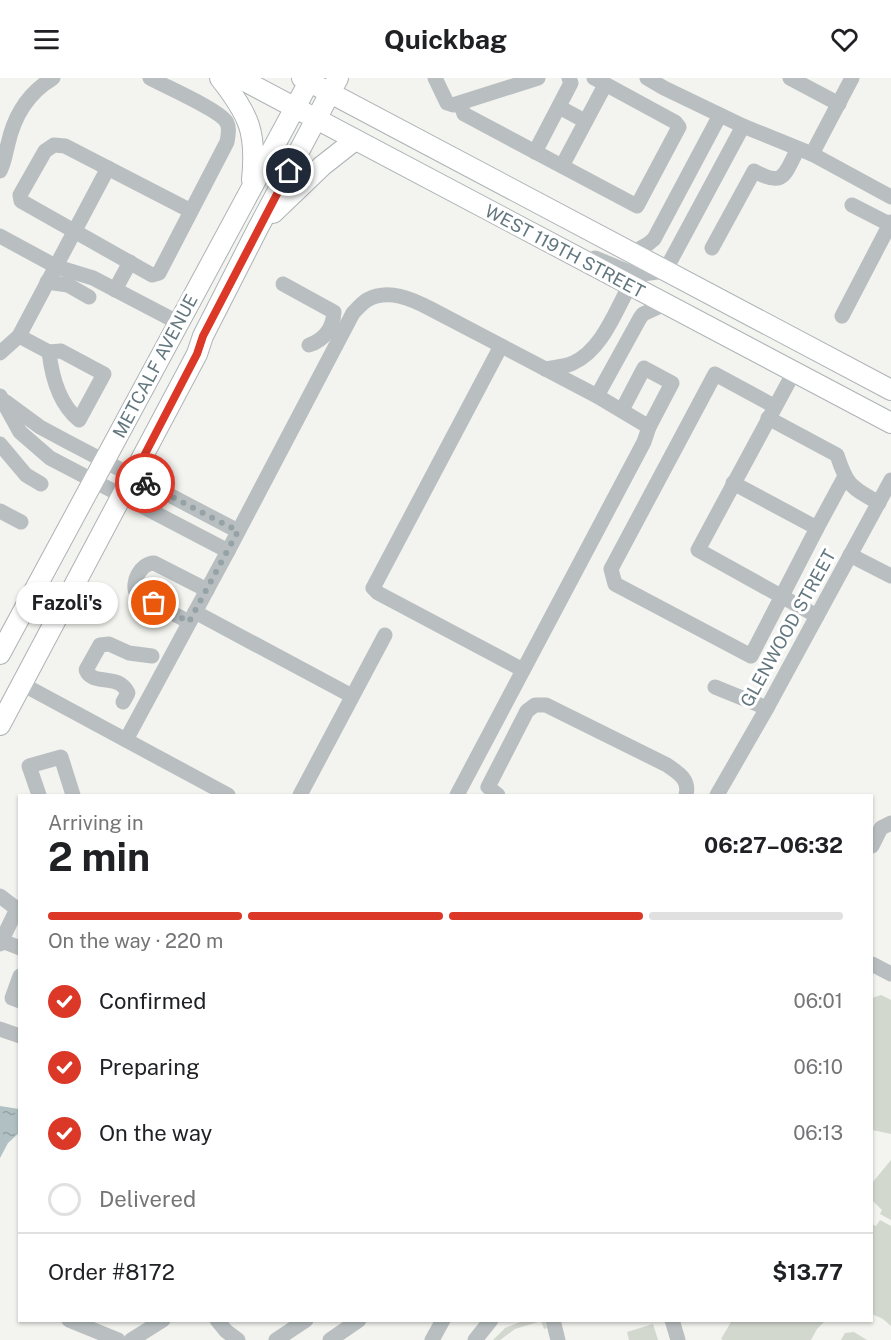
<!DOCTYPE html>
<html lang="en">
<head>
<meta charset="utf-8">
<style>
	:root { --surface:#fff; --page:#f2f2f2; --text:#202124; --muted:#757577; --line:#e0e0e0; --accent:#db3828 }
	body { margin:0; font-family:"Public Sans",sans-serif; background:var(--page); color:var(--text); height:100vh; display:flex; flex-direction:column; font-size:22px; white-space:nowrap }
	* { box-sizing:border-box; margin:0 }
	p { font-size:20px; color:var(--muted) }
	.icon { flex:none; width:33px; height:33px; fill:none; stroke:currentColor; stroke-width:2; stroke-linecap:round; stroke-linejoin:round }
	.map { position:relative; flex:1; overflow:hidden }
	.sheet { position:absolute; left:18px; top:716px; width:855px; height:528px; display:flex; flex-direction:column; background:var(--surface); border-radius:0px; box-shadow:0 2px 4px #0004 }
	.sheet>* { flex:none }
	.pin { position:absolute; display:grid; place-items:center; width:51px; height:51px; color:#fff; margin:-26px; border:3px solid #fff; border-radius:50%; box-shadow:0 2px 6px #0007 }
	.courier { position:absolute; display:grid; place-items:center; width:60px; height:60px; margin:-30px; border:4px solid #db3828; border-radius:50%; background:#fff; color:#222; box-shadow:0 2px 8px #0007 }
	.bubble { position:absolute; height:42px; border-radius:21px; background:var(--surface); box-shadow:0 2px 4px #0004; font-size:20px; font-weight:700; line-height:42px; text-align:center }
	.summary em { font-style:normal; font-weight:700 }
	.summary div { display:flex; flex-direction:column-reverse }
	.summary { display:flex; align-items:center; justify-content:space-between; height:102px; padding:0 30px }
	h1 { font-size:39px; font-weight:700; line-height:45px }
	.bar { display:grid; grid-template-columns:repeat(4,1fr); gap:9px 6px; align-content:center; height:72px; padding:0 30px }
	.bar i { height:8px; border-radius:4px; background:var(--line) }
	.bar .active { background:var(--accent) }
	.bar p { grid-column:span 4 }
	.line { display:flex; align-items:center; gap:15px; padding:0 30px; border-top:2px solid var(--line) }
	.line div { flex:1 }
	ol { padding:0 30px; list-style:none }
	li { display:flex; align-items:center; gap:18px; height:66px }
	li p { margin-inline-start:auto }
	li .icon { padding:6px; border-radius:50%; background:var(--accent); color:#fff; stroke-width:4 }
	li:last-child { color:var(--muted) }
	li i { width:33px; height:33px; border:3px solid var(--line); border-radius:50% }
	header { display:flex; justify-content:space-between; align-items:center; height:78px; padding:0 30px; background:var(--surface); font-size:27px; font-weight:700 }
	.map>svg:first-child { display:block }
	.green { fill:#d3d8cf }
	.water { fill:url(#water-ripples) }
	.lines { fill:none; stroke-linecap:round; stroke-linejoin:round }
	.major-casing { stroke:#adb3b6; stroke-width:22 }
	.minor { stroke:#b9bfc1; stroke-width:15 }
	.major { stroke:#fff; stroke-width:20 }
	.done { stroke:#95a2a6; stroke-width:6; stroke-dasharray:0 10.8 }
	.route { stroke:#db3828; stroke-width:8 }
	.labels { text-anchor:middle; dominant-baseline:central; stroke-width:6; stroke-linejoin:round; paint-order:stroke }
	.street-label { font-size:18px; fill:#63777f; stroke:#fff }
</style>
</head>
<body>
<header><svg class="icon" aria-label="menu" viewBox="0 0 24 24"><path d="M4 6h16M4 12h16M4 18h16"/></svg>Quickbag<svg class="icon" aria-label="heart" viewBox="0 0 24 24"><path d="M12 20l-8-8c-3-5 5-10 8-4 3-6 11-1 8 4z"/></svg></header>
<div class="map">
<svg width="891" height="1262" viewBox="0 0 891 1262">
	<defs>
		<pattern id="water-ripples" width="26" height="14" patternUnits="userSpaceOnUse" patternTransform="scale(1.5)"><rect width="26" height="14" fill="#b1c1c3"/><path d="M2 4q2-2 4 0t4 0M15 11q2-2 4 0t4 0" fill="none" stroke="#94a2a4"/></pattern>
	</defs>
	<rect width="100%" height="100%" fill="#f3f3ef"/>
	<g class="green">
		<polygon points="881,917 891,922 891,1056 872,1052 872,920"/>
		<polygon points="891,1082 891,1142 880,1136 882,1132 872,1122 872,1105"/>
		<polygon points="880,1142 891,1148 891,1248 883,1241 872,1236 872,1146 876,1148"/>
		<polygon points="526,1242 545,1242 547,1250 544,1251 541,1243 515,1251 500,1262 493,1262 505,1250"/>
		<polygon points="729,1242 826,1242 817,1251 811,1262 723,1262 721,1261 731,1244"/>
		<polygon points="653,1246 658,1262 629,1262 627,1254"/>
		<polygon points="854,1254 867,1262 841,1262 845,1255"/>
	</g>
	<polygon class="water" points="0,1028 19,1031 20,1054 8,1065 0,1080"/>
	<g class="lines">
		<defs>
			<g id="major">
				<path d="M220,0C249,37 257,54 252,102"/>
				<polyline points="239,0 891,345"/>
				<polyline points="302,0 891,312"/>
				<polyline points="273,135 322,88 355,62"/>
				<polyline points="0,576 311,0"/>
				<polyline points="0,647 197,276 203,258 257,152 338,0"/>
			</g>
		</defs>
		<use href="#major" class="major-casing"/>
		<g class="minor">
			<path d="M150,0C164,8 222,33 227,45C230,51 228,58 227,64L159,195L152,197L21,123L20,117L45,73L54,67L65,68L191,133"/>
			<polyline points="435,0 447,25 453,27 538,0"/>
			<polyline points="647,0 664,10 743,48 812,76 891,119"/>
			<polyline points="790,0 839,26"/>
			<polyline points="460,25 464,36 637,128 679,49 675,44 594,0"/>
			<polyline points="559,29 585,43"/>
			<polyline points="535,74 571,5 569,0"/>
			<polyline points="812,76 852,0"/>
			<polyline points="562,88 605,7"/>
			<path d="M0,93C5,83 5,76 8,66C14,38 28,15 53,0"/>
			<polyline points="852,127 891,147"/>
			<polyline points="0,158 57,189 93,200 179,245"/>
			<path d="M712,170L754,93C785,110 784,96 798,71"/>
			<polyline points="632,175 648,166 654,161 720,37"/>
			<polyline points="595,180 629,194 642,196 665,193 743,48"/>
			<polyline points="47,204 68,207 89,219"/>
			<path d="M283,206L334,234C333,250 324,262 309,267"/>
			<polyline points="115,212 130,184"/>
			<polyline points="842,238 891,144"/>
			<polyline points="19,258 49,274"/>
			<polyline points="501,268 373,510 378,515 523,592"/>
			<path d="M61,273L104,296L79,342C59,326 52,300 49,274Z"/>
			<polyline points="0,275 19,258 108,90"/>
			<path d="M545,291C554,289 565,289 573,285C602,272 615,234 630,207"/>
			<polyline points="794,294 698,472 817,538"/>
			<polyline points="0,318 20,354 50,380 228,473"/>
			<polyline points="597,318 640,240 643,236 665,226"/>
			<polyline points="6,324 40,349 66,363 238,453"/>
			<polyline points="622,332 644,290 672,305 649,349"/>
			<path d="M768,340L837,377C847,408 851,409 879,425"/>
			<polyline points="0,366 26,397 41,406"/>
			<polyline points="733,405 817,450 751,578 615,506 611,491 715,296 774,328"/>
			<polyline points="0,433 21,444"/>
			<polyline points="817,450 844,400"/>
			<polyline points="850,477 891,498"/>
			<polyline points="195,534 352,618"/>
			<path d="M189,544L137,516C130,505 141,485 154,485L207,512"/>
			<polyline points="22,606 228,717"/>
			<polyline points="715,609 767,630"/>
			<path d="M123,624L128,615C118,594 93,609 86,592L100,567L109,566L129,575L152,578"/>
			<path d="M126,662L228,473L353,235C357,231 362,225 367,222C388,210 412,221 431,231L597,318L649,349L644,364L457,717"/>
			<polyline points="39,717 29,688 61,679 73,717"/>
			<polyline points="300,717 385,557"/>
			<path d="M498,717L488,709L527,633L535,627H546L667,687C678,695 690,701 686,717"/>
			<polyline points="717,717 767,630 891,402"/>
			<polyline points="872,768 881,750 891,745"/>
			<polyline points="0,818 17,831"/>
			<polyline points="2,863 20,870"/>
			<polyline points="0,866 17,831"/>
			<polyline points="872,886 891,896"/>
			<polyline points="20,898 12,920 20,923"/>
			<polyline points="0,951 20,958"/>
			<polyline points="69,1242 118,1262"/>
			<polyline points="217,1242 226,1253 238,1262"/>
			<polyline points="553,1242 558,1262"/>
			<polyline points="672,1242 678,1262"/>
			<polyline points="131,1262 163,1242"/>
			<polyline points="276,1262 306,1242"/>
			<polyline points="330,1262 359,1242"/>
			<polyline points="432,1262 443,1242"/>
			<polyline points="475,1262 491,1242"/>
		</g>
		<use href="#major" class="major"/>
	</g>
	<g class="lines">
		<polyline class="done" points="145,405 238,453 189,544 154,525"/>
		<polyline class="route" points="145,405 133,399 197,276 203,258 289,93"/>
	</g>
	<g class="labels">
		<g class="street-label">
			<text transform="translate(565 173) rotate(28)">WEST 119TH STREET</text>
			<text transform="translate(155 288) rotate(-62)">METCALF AVENUE</text>
			<text transform="translate(788 550) rotate(-61)">GLENWOOD STREET</text>
		</g>
	</g>
</svg>
<div class="pin" style="left:154px;top:525px;background:#ea580c"><svg class="icon" aria-label="bag" viewBox="0 0 24 24"><path d="M5 8h14l-1 12H6zM9 8a3 3 0 0 1 6 0"/></svg></div>
<div class="pin" style="left:289px;top:93px;background:#1f2937"><svg class="icon" aria-label="home" viewBox="0 0 24 24"><path d="M3 11l9-7 9 7M6 9v11h12V9"/></svg></div>
<div class="courier" style="left:145px;top:405px"><svg class="icon" aria-label="bike" viewBox="0 0 24 24"><circle cx="6" cy="16" r="4"/><circle cx="18" cy="16" r="4"/><path d="M6 16l4-8h5l3 8M10 8l3 8H6M13 5h3"/></svg></div>
<div class="bubble" style="left:16px;top:504px;width:102px">Fazoli's</div>
<section class="sheet">
<div class="summary"><div><h1>2 min</h1><p>Arriving in</p></div><em>06:27–06:32</em></div>
<div class="bar"><i class="active"></i><i class="active"></i><i class="active"></i><i></i><p>On the way · 220 m</p></div>
<ol>
<li><svg class="icon" aria-label="check" viewBox="0 0 24 24"><path d="M5 12l5 5 9-10"/></svg>Confirmed<p>06:01</p></li>
<li><svg class="icon" aria-label="check" viewBox="0 0 24 24"><path d="M5 12l5 5 9-10"/></svg>Preparing<p>06:10</p></li>
<li><svg class="icon" aria-label="check" viewBox="0 0 24 24"><path d="M5 12l5 5 9-10"/></svg>On the way<p>06:13</p></li>
<li><i></i>Delivered</li>
</ol>
<div class="line" style="height:78px"><div>Order #8172</div><b>$13.77</b></div>
</section>
</div>
</body>
</html>
